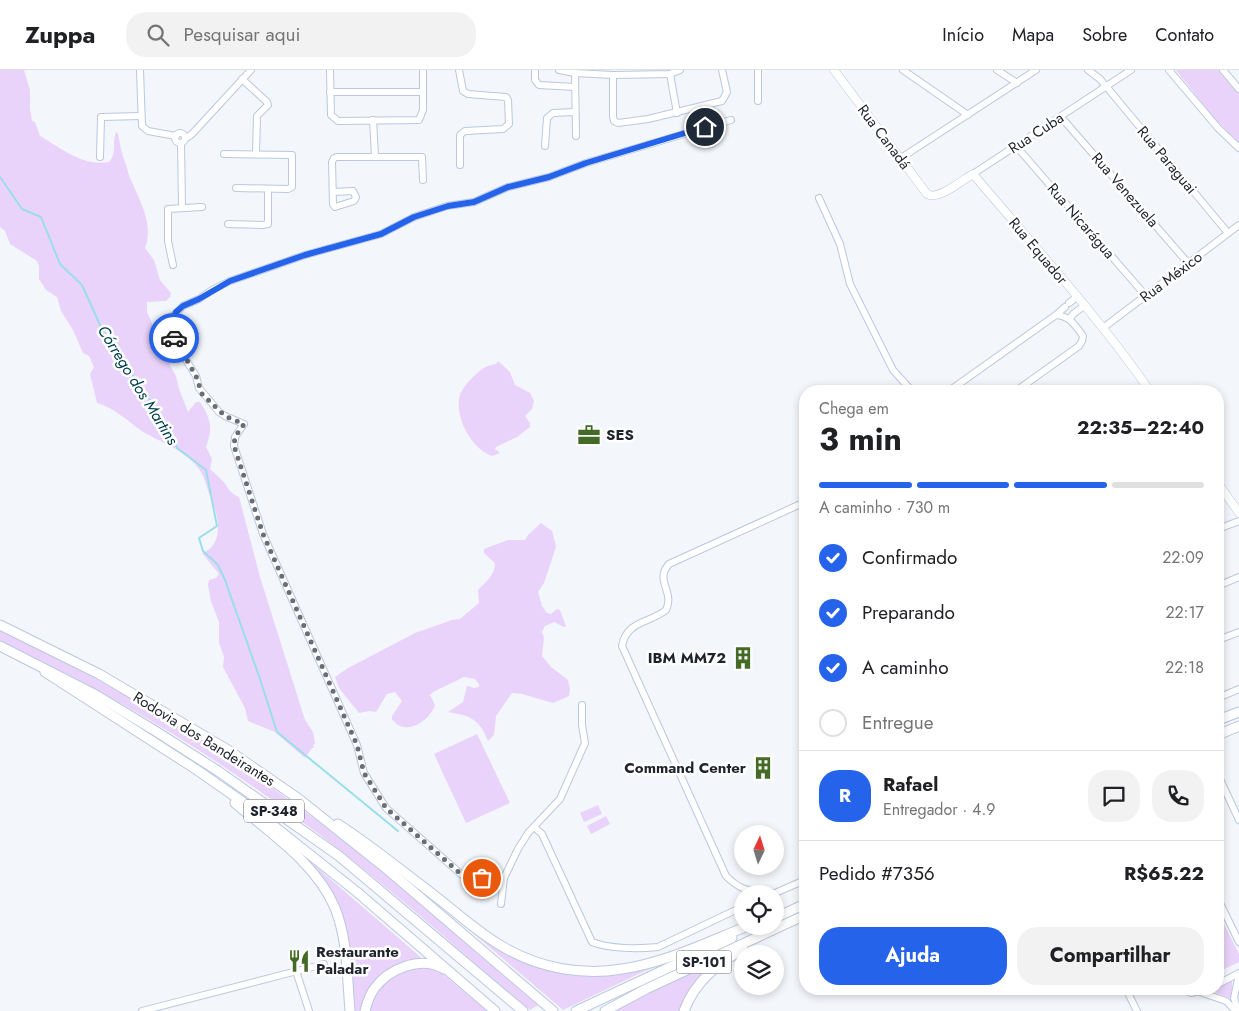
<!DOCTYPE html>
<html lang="pt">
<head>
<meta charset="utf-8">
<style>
	:root { --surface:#fff; --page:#f2f2f2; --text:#202124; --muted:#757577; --line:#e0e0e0; --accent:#2563eb }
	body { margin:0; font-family:Jost,sans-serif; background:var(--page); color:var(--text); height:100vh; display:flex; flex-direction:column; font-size:19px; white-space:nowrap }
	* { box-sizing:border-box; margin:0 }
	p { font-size:16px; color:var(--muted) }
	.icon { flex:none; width:28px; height:28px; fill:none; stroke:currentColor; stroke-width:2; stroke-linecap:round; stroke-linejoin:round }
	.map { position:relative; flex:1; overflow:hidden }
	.drawer { position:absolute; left:799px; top:315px; width:425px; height:610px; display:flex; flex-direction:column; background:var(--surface); border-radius:20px; box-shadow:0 2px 8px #0003 }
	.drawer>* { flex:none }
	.needle { width:32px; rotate:4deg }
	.fabs { position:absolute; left:734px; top:755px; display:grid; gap:10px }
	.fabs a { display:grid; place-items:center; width:50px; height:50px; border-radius:50%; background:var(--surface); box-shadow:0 2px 8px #0003; font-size:25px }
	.pin { position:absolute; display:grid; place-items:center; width:42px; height:42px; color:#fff; margin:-21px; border:2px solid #fff; border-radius:50%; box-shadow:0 1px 5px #0007 }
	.courier { position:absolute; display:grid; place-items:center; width:50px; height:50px; margin:-25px; border:4px solid #2563eb; border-radius:50%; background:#fff; color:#222; box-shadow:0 1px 6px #0007 }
	.summary em { font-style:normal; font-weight:700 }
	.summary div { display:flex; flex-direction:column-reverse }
	.summary { display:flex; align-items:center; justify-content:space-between; height:85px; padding:0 20px }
	h1 { font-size:32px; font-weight:700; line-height:38px }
	.bar { display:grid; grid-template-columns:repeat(4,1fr); gap:8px 5px; align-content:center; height:60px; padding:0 20px }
	.bar i { height:6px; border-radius:4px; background:var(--line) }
	.bar .selected { background:var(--accent) }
	.bar p { grid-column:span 4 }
	.line { display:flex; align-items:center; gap:12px; padding:0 20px; border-top:1px solid var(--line) }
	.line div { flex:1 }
	.round { display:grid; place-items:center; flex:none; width:52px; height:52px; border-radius:20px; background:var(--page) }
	ol { padding:0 20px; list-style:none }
	li { display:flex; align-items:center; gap:15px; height:55px }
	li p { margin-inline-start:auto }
	li .icon { padding:5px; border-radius:50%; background:var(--accent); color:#fff; stroke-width:4 }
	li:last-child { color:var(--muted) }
	li i { width:28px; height:28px; border:2px solid var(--line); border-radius:50% }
	.cta { display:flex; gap:10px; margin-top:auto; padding:10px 20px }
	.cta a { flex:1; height:58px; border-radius:20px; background:var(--accent); color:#fff; font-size:20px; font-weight:700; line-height:58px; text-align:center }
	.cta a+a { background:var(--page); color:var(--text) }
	header { display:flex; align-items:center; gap:30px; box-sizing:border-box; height:70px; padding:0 25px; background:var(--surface); border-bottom:1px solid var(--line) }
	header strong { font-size:24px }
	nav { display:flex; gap:28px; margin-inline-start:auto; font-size:18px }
	.search { width:350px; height:45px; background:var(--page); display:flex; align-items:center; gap:12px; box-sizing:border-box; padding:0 18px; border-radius:20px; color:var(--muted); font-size:19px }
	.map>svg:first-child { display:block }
	.green { fill:#ead3fa }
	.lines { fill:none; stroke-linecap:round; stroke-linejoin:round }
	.stream { stroke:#9adeea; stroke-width:2 }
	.minor-casing { stroke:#bac8df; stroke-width:8 }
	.major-casing { stroke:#bac8df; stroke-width:9 }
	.highway-casing { stroke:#bac8df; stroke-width:11 }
	.minor { stroke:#fff; stroke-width:6 }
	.major { stroke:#fff; stroke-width:8 }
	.highway { stroke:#fff; stroke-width:9 }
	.done { stroke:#696d74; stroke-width:5; stroke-dasharray:0 9 }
	.route { stroke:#2563eb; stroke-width:6 }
	.labels { text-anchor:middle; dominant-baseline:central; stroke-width:5; stroke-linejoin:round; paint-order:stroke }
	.shield { fill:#fff; stroke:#62656b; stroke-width:1 }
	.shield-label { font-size:14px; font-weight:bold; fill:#1e232c }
	.street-label { font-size:15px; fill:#1e232c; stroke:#fff }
	.poi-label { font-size:15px; font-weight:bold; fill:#1e232c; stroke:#fff; text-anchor:start }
	.water-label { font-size:16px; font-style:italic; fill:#01424b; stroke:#fff }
</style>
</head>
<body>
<header>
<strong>Zuppa</strong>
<div class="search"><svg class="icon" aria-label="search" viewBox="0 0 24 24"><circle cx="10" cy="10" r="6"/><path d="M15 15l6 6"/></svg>Pesquisar aqui</div>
<nav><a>Início</a><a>Mapa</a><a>Sobre</a><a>Contato</a></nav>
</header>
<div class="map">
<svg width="1239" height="941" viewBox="0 0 1239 941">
	<rect width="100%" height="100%" fill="#f3f6fb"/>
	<g class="green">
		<path d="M0,0H24L30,20V39L32,51L35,52L40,66C61,78 83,97 109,92C117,84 112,72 116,62L118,64C120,75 122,85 126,95C128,100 128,105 131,110C140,131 154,155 145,178L154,190L160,210L171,223L170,227L166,231L147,232V242L170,295L176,306L179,319L188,342L196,332H200C211,349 213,358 206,377L212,389L210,399C214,403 218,406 222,410C229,418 228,422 239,427L260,507L305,650L313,662L315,673L313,676L314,678H312L305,688L275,662L248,651L245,638L223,597L224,587L219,573V552L211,531L208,515L209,510L216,508L219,504L202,483C214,479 218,469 218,456C218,445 213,434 209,423C206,415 204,406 199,399C185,379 161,373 142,361C127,351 115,338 97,333L90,304L94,297L89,286L83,283L73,260L61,241L57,227L46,220L39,209V196L37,191L10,174L5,161L0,157Z"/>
		<polygon points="1176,0 1218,0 1239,24 1239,73 1214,48"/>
		<path d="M498,291L510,302L515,315L530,323L534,331L532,339L525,346L530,353V357L517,367L496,377L495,379L500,383L492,386C472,379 456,350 459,329C460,321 467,313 473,307C481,299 485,296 496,294Z"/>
		<path d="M541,453L552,461L556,477L544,513L538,522L542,536L547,543L551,544L557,539L560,540L566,556L564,557L554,552L545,556L542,562L544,568L542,586L551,597L568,610L570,619L569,626L553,633L522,624L512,623L496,646L494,665L488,671C479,648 470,646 448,642L463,632L467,616L474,618L479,617V614L475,609L464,607L433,622L430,625L435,635C431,648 412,663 398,655C396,654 394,651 392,650V646L402,631L395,622L387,624L376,642L369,641L359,643L339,618L335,607L348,598L415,563L452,550L460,549L479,533L478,520C486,512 495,505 495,493L484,483V479L508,470H525L528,465Z"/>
		<path d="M0,560C115,614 226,681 327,758C400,813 469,878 538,935L530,940C460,881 393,820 320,765C221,690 113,623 0,571Z"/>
		<polygon points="477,664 510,733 466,753 434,684"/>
		<polygon points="598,735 602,744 584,752 580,743"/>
		<polygon points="606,746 610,754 591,764 587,756"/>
		<polygon points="313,794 425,891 391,900 361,941 354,941 347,875 325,813"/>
		<polygon points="1218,842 1239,884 1239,892 1218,902"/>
		<polygon points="453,844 505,881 584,904 668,890 563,940 452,845"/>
		<polygon points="716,891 682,941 612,941"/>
		<path d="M418,896L435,899L443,904L487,941H369C371,935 373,927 376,922C385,907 403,901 418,896Z"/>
		<polygon points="1231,909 1232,910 1232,926 1230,928 1212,921 1212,919 1218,919 1218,915"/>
	</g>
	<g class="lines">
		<polyline class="stream" points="0,107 22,139 41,147 60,194 82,215 105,266 156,339 159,353 175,370 177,378 206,400 217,456 199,468 203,481 218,495 225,510 260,609 277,662 398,761"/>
		<defs>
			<g id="minor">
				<polyline points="140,0 142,56 148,61 176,66"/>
				<polyline points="330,0 331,45 338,51 419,50 423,40 423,0"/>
				<polyline points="459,0 463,21 468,24 506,27 508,30 509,54 503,59 465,61 460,65 460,95"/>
				<polyline points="535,0 535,10 539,15 575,17"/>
				<polyline points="559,0 575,3 613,5 670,4 680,0"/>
				<polyline points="758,0 758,31"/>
				<polyline points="903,0 968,45"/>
				<polyline points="997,0 1017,13"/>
				<polyline points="1088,0 1100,9 1228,163"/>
				<polyline points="1169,0 1218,58 1239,78"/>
				<polyline points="1223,0 1239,19"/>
				<polyline points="575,3 576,66"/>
				<polyline points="670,4 677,43"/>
				<polyline points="613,5 613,46 614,51 618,53 648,49 722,31 727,22 722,0"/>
				<polyline points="242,9 267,32 268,35 257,46 256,84"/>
				<polyline points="330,22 423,22"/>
				<polyline points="1061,47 1188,193"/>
				<polyline points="373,50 375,86"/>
				<circle cx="180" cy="68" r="5"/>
				<polyline points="185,69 192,64 251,0"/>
				<polyline points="181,73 182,137"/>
				<polyline points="545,76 547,48 553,43 575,42"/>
				<polyline points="1016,76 1146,226"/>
				<polyline points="224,84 292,85 292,117 288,119 236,118"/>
				<polyline points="100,87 101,47 141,46"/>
				<polyline points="901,88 1036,0"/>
				<polyline points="973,104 1131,0"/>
				<polyline points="333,122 353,121 356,127 354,131 335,137 333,134 332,92 334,88 337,87 422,87 423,110"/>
				<polyline points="819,128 840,174 850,214 893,300 912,321"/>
				<polyline points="228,154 263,155 268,154 268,119"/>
				<polyline points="173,195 168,171 168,139 202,137"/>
				<polyline points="1069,233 1077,227"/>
				<polyline points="1056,245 1065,237"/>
				<polyline points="1070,249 1073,244 1084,236"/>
				<polyline points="1103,258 1239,155"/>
				<path d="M949,321L1056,245C1070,246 1075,255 1083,266L1082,271L1079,276L1016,321"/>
				<polyline points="1218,459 1239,451"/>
				<polyline points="1218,516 1239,507"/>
				<polyline points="1218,570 1239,562"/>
				<polyline points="1218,628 1239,619"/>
				<polyline points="1218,705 1239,750"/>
				<path d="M534,757L542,764L592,872C609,879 639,879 658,877L742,837"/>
				<polyline points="504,808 470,807 462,805 386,738 364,703 357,675 263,464 234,376 235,367 244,354 225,346 219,342 199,318 196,306 176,274 172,262 172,252 174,245 183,236 199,229 212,220 230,211 305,185 381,164 414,147 447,136 474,132 508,117 549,107 586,93 731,50"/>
				<path d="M769,824C750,821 741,821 726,806L622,576C626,551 650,553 666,540C675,521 654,511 669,494L805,432"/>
				<polyline points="773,824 805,810"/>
				<polyline points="1218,829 1239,872"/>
				<polyline points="501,834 504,808 518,779 528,763 560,729 585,673 582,655 582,635"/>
				<polyline points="296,901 309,941"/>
				<polyline points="1218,914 1239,903"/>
				<polyline points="1126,919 1137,941"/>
				<polyline points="1183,919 1191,923 1207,919"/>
				<polyline points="1200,922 1226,931 1236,941"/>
				<polyline points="1238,940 1234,928 1239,904"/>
				<polyline points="142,941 324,894"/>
			</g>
			<g id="major">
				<path d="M834,0L927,124C938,131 962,110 973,104C1033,175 1097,245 1150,321"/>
				<polyline points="1218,413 1239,443"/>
			</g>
			<g id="highway">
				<polyline points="0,555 99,604 228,680 299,729 388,800 553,941"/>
				<polyline points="0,576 96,625 157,662 218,701 339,786 523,941"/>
				<polyline points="45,602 197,700 250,737 357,822 495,941"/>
				<polyline points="1218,650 1239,642"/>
				<polyline points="1218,665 1239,656"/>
				<path d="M235,733C271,764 316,793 335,838C348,870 347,908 350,941"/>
				<path d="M338,754C375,778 409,806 444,833C464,849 483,866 505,878C540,898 583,906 622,899C665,893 707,872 748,856"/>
				<polyline points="775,848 805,834"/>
				<path d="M365,941C367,933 369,926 374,919C388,899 421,885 444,899"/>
				<polyline points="576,941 732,868"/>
				<polyline points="605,941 646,919 805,845"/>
				<path d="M684,941C695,911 717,895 743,879"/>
			</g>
		</defs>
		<use href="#minor" class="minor-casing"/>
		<use href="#major" class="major-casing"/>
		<use href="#highway" class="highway-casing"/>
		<use href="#minor" class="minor"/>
		<use href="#major" class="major"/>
		<use href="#highway" class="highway"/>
	</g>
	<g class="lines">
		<polyline class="done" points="174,268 196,306 202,324 225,346 244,354 235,367 234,376 263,464 357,675 364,703 386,738 462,805 466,807 482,808"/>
		<polyline class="route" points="174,268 172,252 176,242 183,236 199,229 230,211 305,185 381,164 414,147 448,136 474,132 508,117 549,107 586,93 705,57"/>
	</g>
	<defs>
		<symbol id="office-bare" viewBox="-9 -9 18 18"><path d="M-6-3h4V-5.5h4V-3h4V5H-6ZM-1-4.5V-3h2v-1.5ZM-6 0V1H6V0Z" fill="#446b26" stroke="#fff" stroke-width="2.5" paint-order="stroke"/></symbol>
		<symbol id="building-bare" viewBox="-9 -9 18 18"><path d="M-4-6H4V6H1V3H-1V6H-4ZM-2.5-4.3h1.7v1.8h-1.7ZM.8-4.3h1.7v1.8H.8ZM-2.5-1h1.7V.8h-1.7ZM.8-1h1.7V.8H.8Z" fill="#446b26" stroke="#fff" stroke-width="2.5" paint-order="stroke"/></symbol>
		<symbol id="restaurant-bare" viewBox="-9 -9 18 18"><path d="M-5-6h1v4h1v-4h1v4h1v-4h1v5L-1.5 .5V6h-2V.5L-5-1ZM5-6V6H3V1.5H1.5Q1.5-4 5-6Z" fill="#446b26" stroke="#fff" stroke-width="2.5" paint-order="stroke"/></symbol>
	</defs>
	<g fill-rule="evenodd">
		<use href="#office-bare" x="573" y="349" width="32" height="32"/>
		<use href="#building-bare" x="727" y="572" width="32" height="32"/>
		<use href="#building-bare" x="747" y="682" width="32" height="32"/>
		<use href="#restaurant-bare" x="283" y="875" width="32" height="32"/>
	</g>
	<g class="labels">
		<g class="shield">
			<rect x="244" y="729.5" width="60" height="23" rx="4"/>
			<rect x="676.5" y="880.5" width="55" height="23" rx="4"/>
		</g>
		<g class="shield-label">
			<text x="274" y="741">SP-348</text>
			<text x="704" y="892">SP-101</text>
		</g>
		<g class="street-label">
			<text transform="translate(1036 63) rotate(-33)">Rua Cuba</text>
			<text transform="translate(884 67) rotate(53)">Rua Canadá</text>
			<text transform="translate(1167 90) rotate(50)">Rua Paraguai</text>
			<text transform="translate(1125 120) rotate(49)">Rua Venezuela</text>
			<text transform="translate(1081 151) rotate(49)">Rua Nicarágua</text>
			<text transform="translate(1038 181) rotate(50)">Rua Equador</text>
			<text transform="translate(1171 207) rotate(-37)">Rua México</text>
			<text transform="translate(204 669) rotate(32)">Rodovia dos Bandeirantes</text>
		</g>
		<g class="poi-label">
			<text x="606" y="365">SES</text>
			<text x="726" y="588" text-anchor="end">IBM MM72</text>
			<text x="746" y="698" text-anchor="end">Command Center</text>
			<text x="316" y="882">Restaurante<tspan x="316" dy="17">Paladar</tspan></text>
		</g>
		<g class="water-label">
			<text transform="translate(138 315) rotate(58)">Córrego dos Martins</text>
		</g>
	</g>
</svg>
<div class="fabs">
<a><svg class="needle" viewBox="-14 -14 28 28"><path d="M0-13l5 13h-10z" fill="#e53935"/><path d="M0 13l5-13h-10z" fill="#757577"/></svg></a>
<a><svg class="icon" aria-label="locate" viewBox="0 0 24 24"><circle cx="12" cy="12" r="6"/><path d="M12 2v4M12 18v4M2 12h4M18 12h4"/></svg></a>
<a><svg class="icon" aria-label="layers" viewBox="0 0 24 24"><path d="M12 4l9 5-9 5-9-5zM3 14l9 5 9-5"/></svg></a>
</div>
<div class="pin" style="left:482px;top:808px;background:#ea580c"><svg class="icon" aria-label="bag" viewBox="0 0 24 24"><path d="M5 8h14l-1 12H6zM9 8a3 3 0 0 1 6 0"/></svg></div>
<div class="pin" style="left:705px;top:57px;background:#1f2937"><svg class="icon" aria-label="home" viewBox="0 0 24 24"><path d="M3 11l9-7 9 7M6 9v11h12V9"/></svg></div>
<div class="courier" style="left:174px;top:268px"><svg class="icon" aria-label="car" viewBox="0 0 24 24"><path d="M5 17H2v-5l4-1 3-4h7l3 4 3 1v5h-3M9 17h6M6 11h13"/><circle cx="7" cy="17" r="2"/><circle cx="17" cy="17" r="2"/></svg></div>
<section class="drawer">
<div class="summary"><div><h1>3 min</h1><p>Chega em</p></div><em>22:35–22:40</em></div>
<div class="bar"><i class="selected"></i><i class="selected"></i><i class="selected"></i><i></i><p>A caminho · 730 m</p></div>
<ol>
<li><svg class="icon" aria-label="check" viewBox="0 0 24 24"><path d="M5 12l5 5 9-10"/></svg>Confirmado<p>22:09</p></li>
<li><svg class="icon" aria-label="check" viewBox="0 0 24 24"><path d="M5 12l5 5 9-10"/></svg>Preparando<p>22:17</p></li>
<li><svg class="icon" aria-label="check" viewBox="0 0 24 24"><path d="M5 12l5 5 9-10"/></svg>A caminho<p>22:18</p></li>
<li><i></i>Entregue</li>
</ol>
<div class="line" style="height:90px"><b class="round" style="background:var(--accent);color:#fff">R</b><div><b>Rafael</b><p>Entregador · 4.9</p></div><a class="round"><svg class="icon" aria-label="chat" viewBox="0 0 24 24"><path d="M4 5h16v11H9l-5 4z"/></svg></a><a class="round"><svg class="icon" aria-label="phone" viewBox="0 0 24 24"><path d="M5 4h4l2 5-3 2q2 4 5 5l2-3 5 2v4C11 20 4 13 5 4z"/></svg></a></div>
<div class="line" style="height:65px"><div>Pedido #7356</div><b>R$65.22</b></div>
<div class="cta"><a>Ajuda</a><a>Compartilhar</a></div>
</section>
</div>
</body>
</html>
